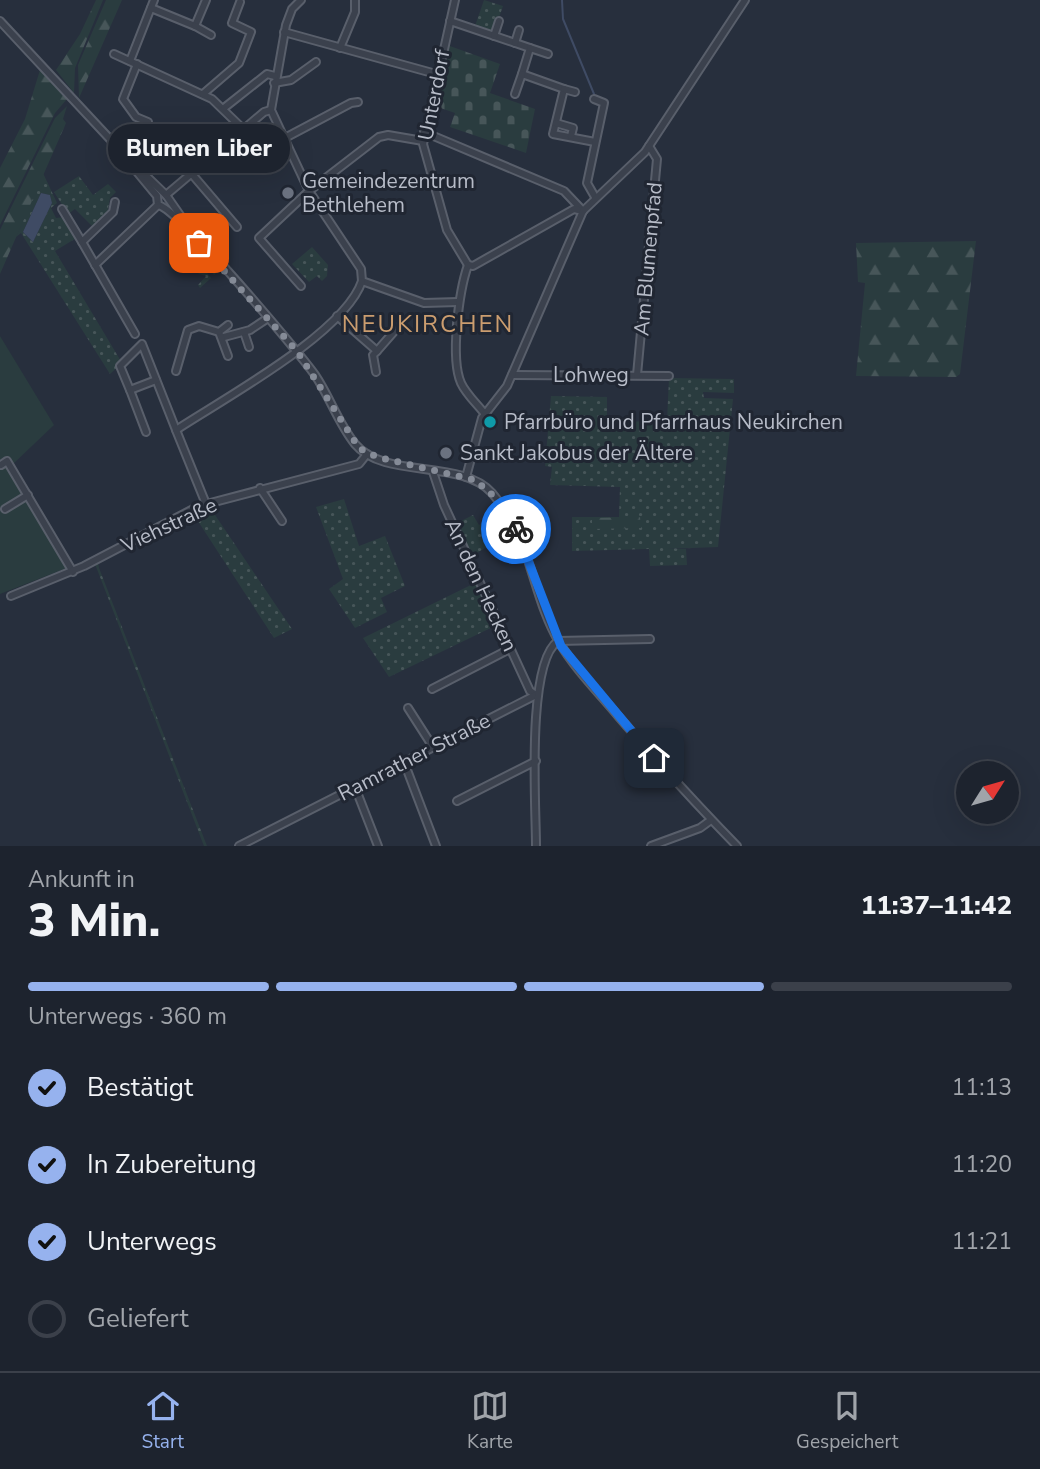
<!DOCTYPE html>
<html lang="de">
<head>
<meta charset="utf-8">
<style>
	:root { --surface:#1d232e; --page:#2a2f3a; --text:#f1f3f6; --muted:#a0a4aa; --line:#3b404a; --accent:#96b2ee }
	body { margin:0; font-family:"Nunito Sans",sans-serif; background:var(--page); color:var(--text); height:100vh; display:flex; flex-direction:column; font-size:26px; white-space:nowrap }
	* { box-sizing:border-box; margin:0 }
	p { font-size:23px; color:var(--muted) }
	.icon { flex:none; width:38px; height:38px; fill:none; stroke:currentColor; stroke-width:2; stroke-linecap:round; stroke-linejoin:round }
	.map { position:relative; height:846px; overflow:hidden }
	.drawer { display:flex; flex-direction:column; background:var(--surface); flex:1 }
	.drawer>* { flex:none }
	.needle { width:46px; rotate:53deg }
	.buttons { position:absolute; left:956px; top:761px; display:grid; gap:14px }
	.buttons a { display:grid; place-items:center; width:63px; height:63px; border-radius:50%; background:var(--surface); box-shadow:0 7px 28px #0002,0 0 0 2px var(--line); font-size:35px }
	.pin { position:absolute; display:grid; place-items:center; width:60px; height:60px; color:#fff; margin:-30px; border-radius:14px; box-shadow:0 4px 10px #0006 }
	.courier { position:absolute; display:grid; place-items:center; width:70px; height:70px; margin:-35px; border:5px solid #1a73e8; border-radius:50%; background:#fff; color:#222; box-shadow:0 2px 9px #0007 }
	.bubble { position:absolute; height:49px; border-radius:24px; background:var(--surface); box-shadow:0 7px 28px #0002,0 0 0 2px var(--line); font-size:23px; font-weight:800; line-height:49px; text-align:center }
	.summary em { font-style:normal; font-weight:800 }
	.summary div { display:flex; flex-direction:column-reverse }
	.summary { display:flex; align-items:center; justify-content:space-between; height:119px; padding:0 28px }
	h1 { font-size:46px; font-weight:800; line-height:52px }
	.bar { display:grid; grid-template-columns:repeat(4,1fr); gap:10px 7px; align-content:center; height:84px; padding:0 28px }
	.bar i { height:9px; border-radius:5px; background:var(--line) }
	.bar .current { background:var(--accent) }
	.bar p { grid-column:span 4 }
	ol { padding:0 28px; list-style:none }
	li { display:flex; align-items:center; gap:21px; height:77px }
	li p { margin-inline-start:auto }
	li .icon { padding:7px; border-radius:50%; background:var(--accent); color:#111; stroke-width:4 }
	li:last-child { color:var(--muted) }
	li i { width:38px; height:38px; border:4px solid var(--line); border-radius:50% }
	.tab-bar { display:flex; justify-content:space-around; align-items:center; height:98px; border-top:2px solid var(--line); background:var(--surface); font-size:19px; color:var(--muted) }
	.tab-bar a { display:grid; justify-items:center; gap:4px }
	.tab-bar .current { color:var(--accent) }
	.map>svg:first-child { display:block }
	.grass { fill:url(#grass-dots); fill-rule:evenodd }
	.forest { fill:url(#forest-firs) }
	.cemetery { fill:url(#cemetery-stones) }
	.pitch { fill:#2a3c3f }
	.water { fill:#3f4b64 }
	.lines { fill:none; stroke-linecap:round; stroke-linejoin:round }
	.stream { stroke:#3f4b64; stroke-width:2 }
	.minor-casing { stroke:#595f6b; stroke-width:10 }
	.minor { stroke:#3b414d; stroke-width:6 }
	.done { stroke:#858b97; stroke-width:7; stroke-dasharray:0 12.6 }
	.route { stroke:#1a73e8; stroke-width:9 }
	.worship-dot { fill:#6b7280; stroke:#202632; stroke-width:2.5 }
	.culture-dot { fill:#0f9aa8; stroke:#202632; stroke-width:2.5 }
	.labels { text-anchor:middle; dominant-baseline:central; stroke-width:6; stroke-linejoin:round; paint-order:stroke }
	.street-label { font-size:21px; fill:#b7bcc8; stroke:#202632 }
	.poi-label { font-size:21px; fill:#b7bcc8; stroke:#202632; text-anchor:start }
	.quarter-label { font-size:24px; letter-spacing:2px; fill:#cb9d6f; stroke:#202632 }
</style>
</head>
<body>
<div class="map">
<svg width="1040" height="846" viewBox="0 0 1040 846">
	<defs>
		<pattern id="grass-dots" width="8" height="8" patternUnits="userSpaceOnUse" patternTransform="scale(1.75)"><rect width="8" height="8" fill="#2a3c3f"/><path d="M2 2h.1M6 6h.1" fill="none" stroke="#475659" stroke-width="1.8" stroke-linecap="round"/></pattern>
		<pattern id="forest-firs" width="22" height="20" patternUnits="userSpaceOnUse" patternTransform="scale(1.75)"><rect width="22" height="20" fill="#2a3c3f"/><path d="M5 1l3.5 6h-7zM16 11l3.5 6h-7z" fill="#475659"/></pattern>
		<pattern id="cemetery-stones" width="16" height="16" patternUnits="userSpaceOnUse" patternTransform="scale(1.75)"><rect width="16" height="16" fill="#2a3c3f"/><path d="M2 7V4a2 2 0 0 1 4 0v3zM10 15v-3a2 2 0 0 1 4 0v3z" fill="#475659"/></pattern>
	</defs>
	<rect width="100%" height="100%" fill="#272f3d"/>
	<g class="grass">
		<polygon points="484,0 503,6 494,32 475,26"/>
		<path d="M43,173L57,203L51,208L56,218L65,217L78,237L55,251L122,363L110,374L21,233L16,237ZM41,193L50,195L52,203L33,242L23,232Z"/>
		<polygon points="79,176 93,195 108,184 116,192 110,198 107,215 94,228 75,209 68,214 54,192"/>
		<polygon points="196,247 218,271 214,275 210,270 207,273 211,278 200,288 198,285 206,276 199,274 186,257"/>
		<polygon points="312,247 328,265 327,276 322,281 317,276 309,282 292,264"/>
		<polygon points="669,378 734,379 734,393 703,392 704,398 733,399 718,547 667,549 686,549 687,565 650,566 649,549 572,551 572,517 619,517 620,487 550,485 552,467 545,466 551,396 607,397 607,422 667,421"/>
		<polygon points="344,499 359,546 385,536 405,586 381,598 387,612 355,628 329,589 343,579 316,507"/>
		<polygon points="209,506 292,629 274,638 192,512"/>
		<polygon points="473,515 479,525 485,521 489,527 496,522 505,535 471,557 455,524"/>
		<polygon points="98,562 99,568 207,846 204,846 95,564"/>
		<polygon points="477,582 497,625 389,677 363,638"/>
	</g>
	<g class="forest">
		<polygon points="96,0 103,0 75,68 74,93 56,70 80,34"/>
		<polygon points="106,0 122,0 79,98 78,65"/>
		<polygon points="40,70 67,99 55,113 0,225 0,168 25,119"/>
		<polygon points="67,106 63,119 66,123 0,274 0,230 55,118"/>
		<polygon points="976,241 960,374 956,377 856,376 865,283 858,282 856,243"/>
		<polygon points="640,517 641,528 592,529 592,518"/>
	</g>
	<polygon class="cemetery" points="447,45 500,64 490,93 535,109 526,153 450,127 455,113 432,105"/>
	<polygon class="pitch" points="0,336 54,425 12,465 72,566 0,594"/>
	<polygon class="water" points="41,193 50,195 52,203 33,242 23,232"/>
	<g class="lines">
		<polyline class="stream" points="562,0 563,19 594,94"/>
		<defs>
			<g id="minor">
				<polyline points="301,0 292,9 286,25 271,110 309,191 361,269 362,281 424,303 458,302"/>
				<polyline points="455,0 423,144 447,230 468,265"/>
				<polyline points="151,8 195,26 206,0"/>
				<polyline points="0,21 122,152"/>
				<polyline points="450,21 530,48 522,74 564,89 553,134 595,142"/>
				<polyline points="195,26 211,35"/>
				<polyline points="284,32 436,74"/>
				<polyline points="494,36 499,21"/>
				<polyline points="515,43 519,30"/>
				<polyline points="340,48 355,12 355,0"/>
				<polyline points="530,48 548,54"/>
				<polyline points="114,54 212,99 243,129"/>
				<polyline points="130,61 154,0"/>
				<polyline points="137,64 123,99 136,117 148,122"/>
				<polyline points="274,83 291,80 316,62"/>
				<polyline points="564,89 575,92"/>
				<polyline points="203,94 239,63 251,32 232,23 240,2"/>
				<polyline points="515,94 522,74"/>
				<polyline points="594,99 604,103 587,183 595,197"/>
				<polyline points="224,108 267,74 275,76"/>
				<polyline points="556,123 573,128 571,136"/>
				<polyline points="424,132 564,191 583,211"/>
				<polyline points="283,139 351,103 358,102"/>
				<path d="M119,150L157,196L158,205C178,208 298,351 315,375C330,397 338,423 355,444C385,480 461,458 492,493C533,541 531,594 559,642C575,669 599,693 619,717C657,761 696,804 737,846"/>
				<polyline points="137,167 166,195 182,218"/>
				<polyline points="191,173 237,227"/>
				<polyline points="166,195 264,112 271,110"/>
				<polyline points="62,209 82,242 113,212 115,202"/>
				<polyline points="82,242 135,334"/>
				<polyline points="95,265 158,205"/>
				<path d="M468,265C459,291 450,358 461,383C466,394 477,404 484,413"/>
				<polyline points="468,265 473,266 574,209 583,211"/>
				<polyline points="301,286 259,238 309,191 379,137 388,135 423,141"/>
				<polyline points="337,316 377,351 373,355 376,372"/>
				<polyline points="244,332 249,347"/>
				<polyline points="224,337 250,330 268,318"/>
				<polyline points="377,351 398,327"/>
				<polyline points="228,356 219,332 228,325"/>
				<polyline points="176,371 188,330 199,326 219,332"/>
				<polyline points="512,375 669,376"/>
				<polyline points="637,375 657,159 649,146"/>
				<polyline points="130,390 120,366 142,344 176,430"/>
				<polyline points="146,432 130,390 156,380"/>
				<polyline points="1,465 7,461 73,572"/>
				<polyline points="433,472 444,505 530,691 536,695"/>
				<polyline points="466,477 482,418 507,386 583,211 645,152 745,0"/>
				<polyline points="260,488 282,521"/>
				<path d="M206,504L176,430C223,399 345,333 362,281"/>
				<polyline points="5,509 28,495"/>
				<polyline points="11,596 84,566 199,506 359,464 367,454"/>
				<polyline points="558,641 650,639"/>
				<polyline points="432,689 510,649"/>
				<polyline points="408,708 433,747"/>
				<polyline points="404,762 436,846"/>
				<polyline points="355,787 378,846"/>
				<polyline points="457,801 536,761"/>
				<polyline points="239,846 536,695"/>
				<path d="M536,846C536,807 526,663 558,641"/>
				<polyline points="651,846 700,828 711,820"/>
			</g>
		</defs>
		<use href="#minor" class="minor-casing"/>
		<use href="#minor" class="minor"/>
	</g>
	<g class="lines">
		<polyline class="done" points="199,243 297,351 359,448 377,457 475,480 495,497 516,529"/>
		<polyline class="route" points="516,529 561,646 654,758"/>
	</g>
	<g class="worship-dot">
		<circle cx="288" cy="193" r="7"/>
		<circle cx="446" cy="453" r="7"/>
	</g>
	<circle class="culture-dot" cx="490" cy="422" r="7"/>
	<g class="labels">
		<g class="street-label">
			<text transform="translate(434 95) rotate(-79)">Unterdorf</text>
			<text transform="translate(648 259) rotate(-85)">Am Blumenpfad</text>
			<text x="591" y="375">Lohweg</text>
			<text transform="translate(169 525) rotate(-25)">Viehstraße</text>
			<text transform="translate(481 585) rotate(65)">An den Hecken</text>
			<text transform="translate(414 757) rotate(-27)">Ramrather Straße</text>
		</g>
		<g class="poi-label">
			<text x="302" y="181">Gemeindezentrum<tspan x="302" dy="24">Bethlehem</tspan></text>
			<text x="504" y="422">Pfarrbüro und Pfarrhaus Neukirchen</text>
			<text x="460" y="453">Sankt Jakobus der Ältere</text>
		</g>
		<g class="quarter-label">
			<text x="428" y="324">NEUKIRCHEN</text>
		</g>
	</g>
</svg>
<div class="buttons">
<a><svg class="needle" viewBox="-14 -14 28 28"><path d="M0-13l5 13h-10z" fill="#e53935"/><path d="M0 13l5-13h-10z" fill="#a0a4aa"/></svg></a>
</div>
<div class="pin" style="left:199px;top:243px;background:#ea580c"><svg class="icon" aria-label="bag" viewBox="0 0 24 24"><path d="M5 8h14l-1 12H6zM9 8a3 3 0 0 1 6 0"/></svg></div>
<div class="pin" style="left:654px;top:758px;background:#1f2937"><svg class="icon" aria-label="home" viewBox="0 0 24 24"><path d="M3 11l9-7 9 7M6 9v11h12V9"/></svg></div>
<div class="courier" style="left:516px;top:529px"><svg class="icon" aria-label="bike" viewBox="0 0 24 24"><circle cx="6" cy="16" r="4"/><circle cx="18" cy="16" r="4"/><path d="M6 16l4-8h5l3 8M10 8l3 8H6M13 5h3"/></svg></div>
<div class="bubble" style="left:108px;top:124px;width:182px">Blumen Liber</div>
</div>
<section class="drawer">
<div class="summary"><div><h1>3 Min.</h1><p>Ankunft in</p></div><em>11:37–11:42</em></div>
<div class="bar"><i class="current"></i><i class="current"></i><i class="current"></i><i></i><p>Unterwegs · 360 m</p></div>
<ol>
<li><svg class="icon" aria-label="check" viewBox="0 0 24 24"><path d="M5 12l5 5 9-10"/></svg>Bestätigt<p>11:13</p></li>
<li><svg class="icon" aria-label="check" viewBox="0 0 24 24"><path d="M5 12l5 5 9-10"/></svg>In Zubereitung<p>11:20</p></li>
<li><svg class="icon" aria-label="check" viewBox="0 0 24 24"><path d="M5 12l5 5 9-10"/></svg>Unterwegs<p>11:21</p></li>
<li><i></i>Geliefert</li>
</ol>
</section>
<nav class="tab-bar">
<a class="current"><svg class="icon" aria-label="home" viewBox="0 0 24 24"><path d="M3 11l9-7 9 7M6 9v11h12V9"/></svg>Start</a>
<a><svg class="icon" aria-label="map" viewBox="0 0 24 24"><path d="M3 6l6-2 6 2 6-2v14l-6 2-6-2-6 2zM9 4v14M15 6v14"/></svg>Karte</a>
<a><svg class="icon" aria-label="saved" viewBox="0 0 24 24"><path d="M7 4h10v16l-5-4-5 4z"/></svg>Gespeichert</a>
</nav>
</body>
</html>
